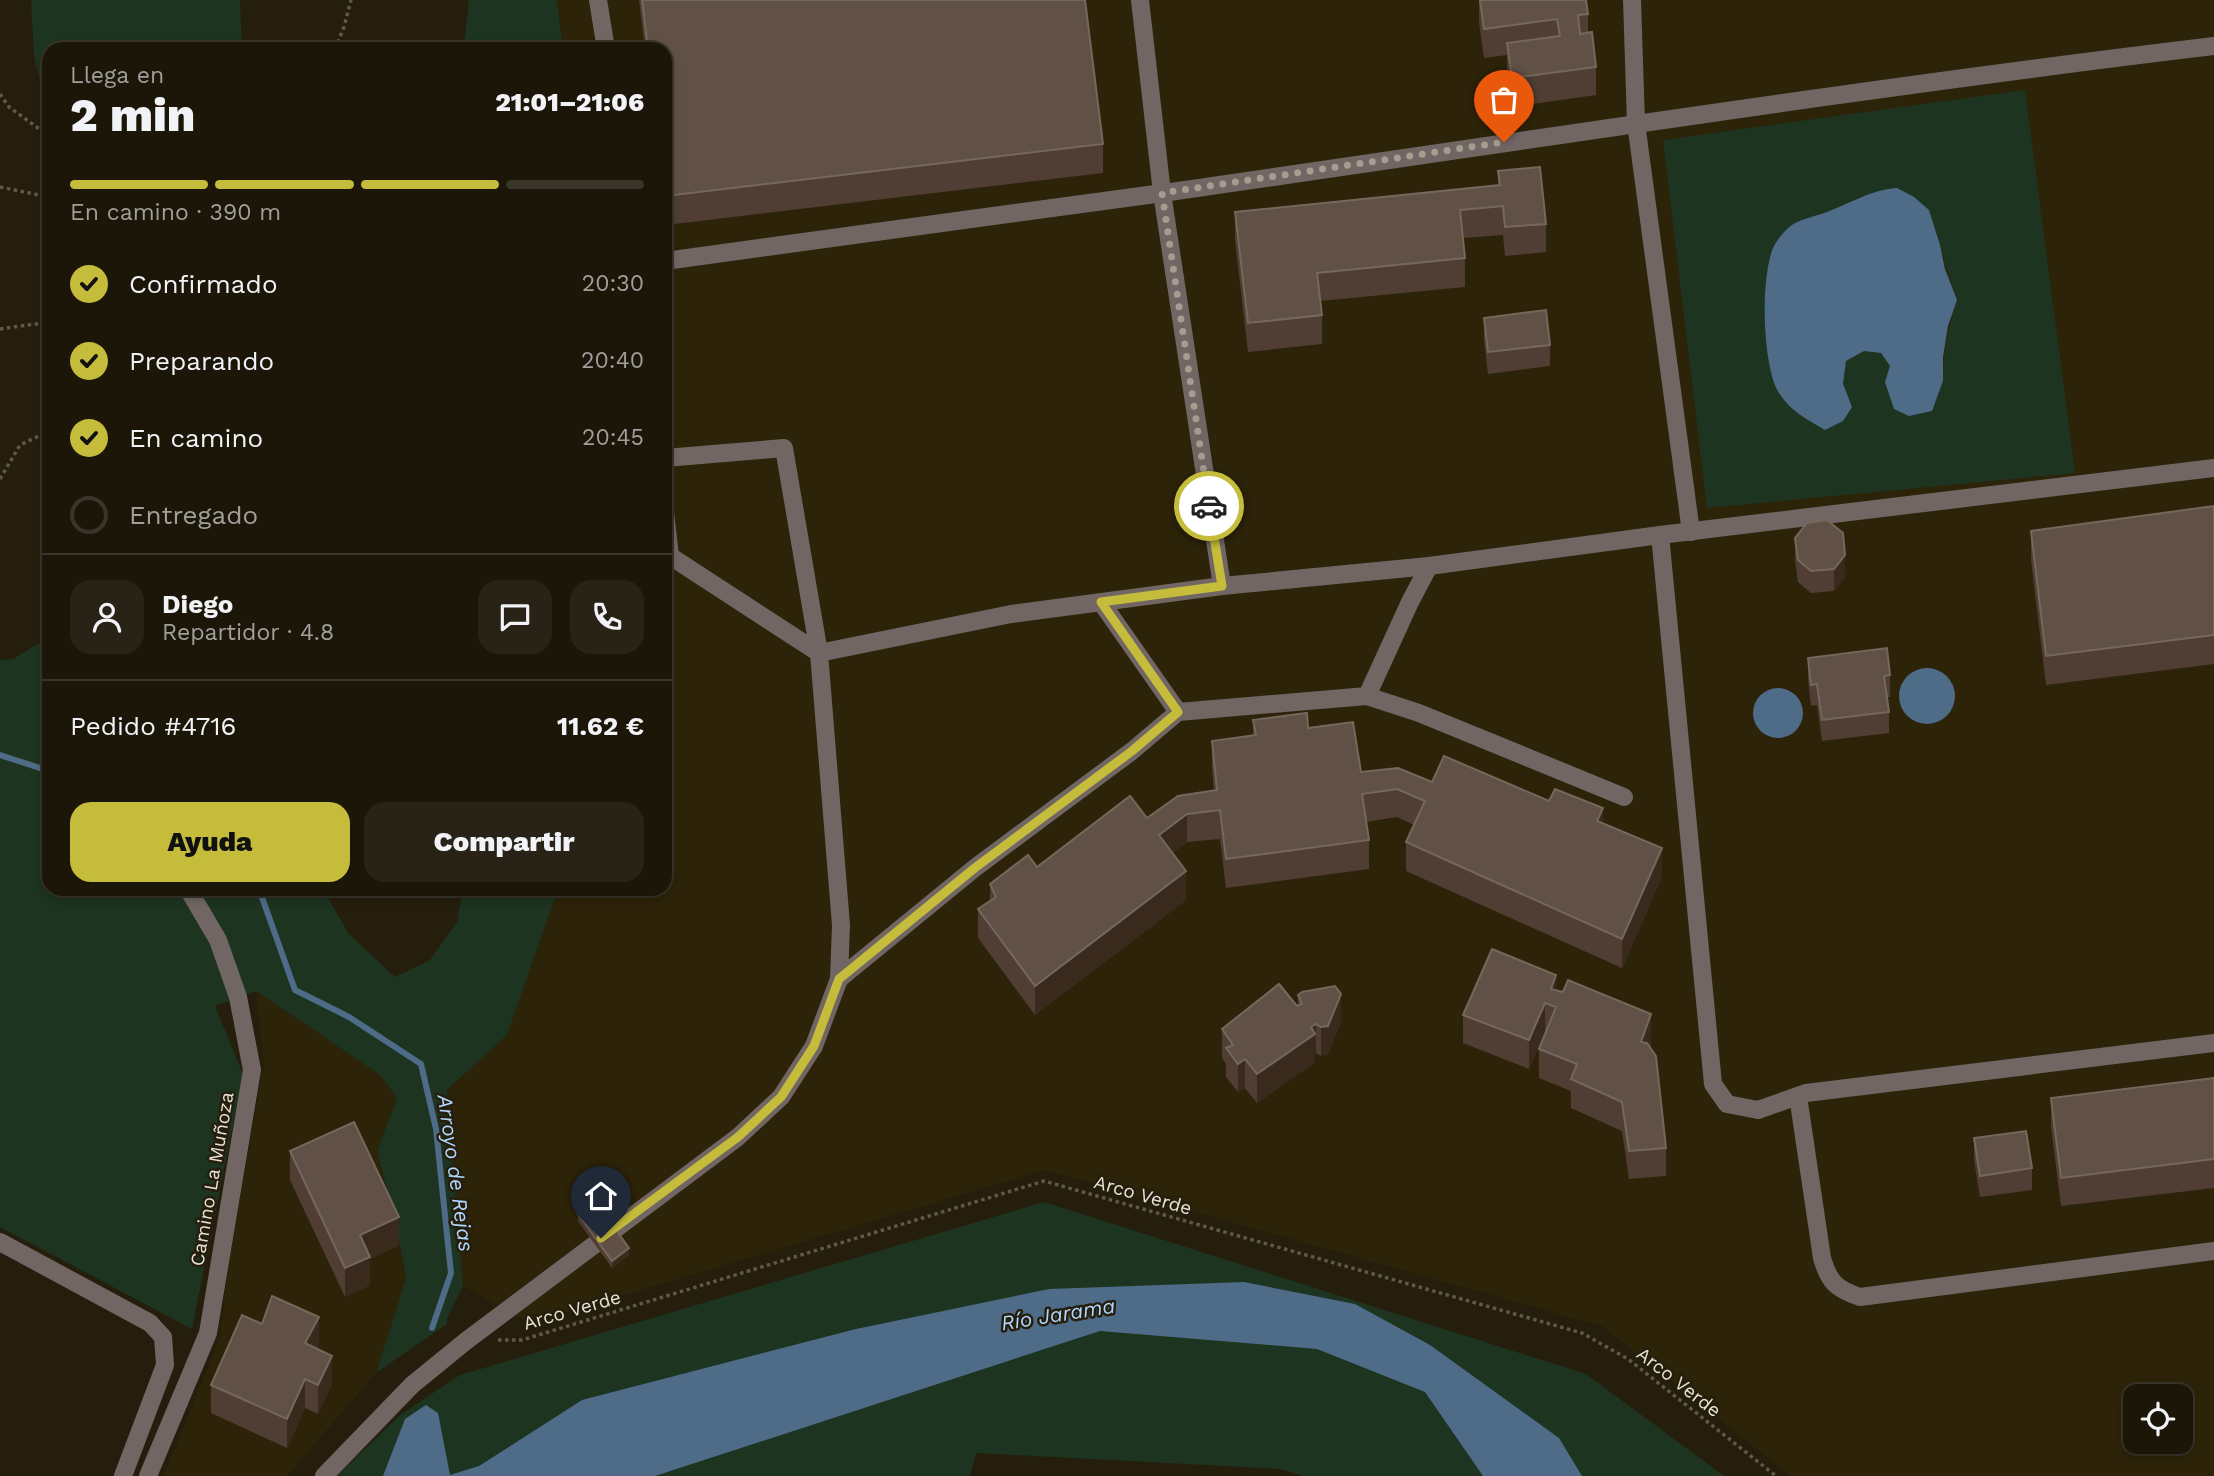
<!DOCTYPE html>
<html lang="es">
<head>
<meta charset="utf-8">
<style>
	:root { --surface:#1c1609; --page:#292317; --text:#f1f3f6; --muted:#a09f9c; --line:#3a352a; --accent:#c6bc3c }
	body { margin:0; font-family:"Work Sans",sans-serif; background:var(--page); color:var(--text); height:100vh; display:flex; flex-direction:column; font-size:26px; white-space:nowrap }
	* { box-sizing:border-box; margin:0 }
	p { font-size:23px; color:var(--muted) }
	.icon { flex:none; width:38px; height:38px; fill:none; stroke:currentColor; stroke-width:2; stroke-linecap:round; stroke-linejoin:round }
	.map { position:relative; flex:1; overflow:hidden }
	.drawer { position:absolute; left:42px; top:42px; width:630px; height:854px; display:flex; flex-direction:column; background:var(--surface); border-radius:21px; box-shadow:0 4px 10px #0003,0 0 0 2px var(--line) }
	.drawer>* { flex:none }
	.fabs { position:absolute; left:2123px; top:1384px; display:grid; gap:14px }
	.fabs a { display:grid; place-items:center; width:70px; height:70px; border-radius:14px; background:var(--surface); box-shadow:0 4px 10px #0003,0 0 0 2px var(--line); font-size:35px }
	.pin { position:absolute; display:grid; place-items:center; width:60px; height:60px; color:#fff; margin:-72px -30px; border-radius:50% 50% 50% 0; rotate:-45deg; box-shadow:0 0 7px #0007 }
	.pin .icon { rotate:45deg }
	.courier { position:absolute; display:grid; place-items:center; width:70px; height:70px; margin:-35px; border:5px solid #c6bc3c; border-radius:50%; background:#fff; color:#222; box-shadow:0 2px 9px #0007 }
	.overview em { font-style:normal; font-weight:800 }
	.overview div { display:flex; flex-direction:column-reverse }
	.overview { display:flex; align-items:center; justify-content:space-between; height:119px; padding:0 28px }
	h1 { font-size:46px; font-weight:800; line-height:52px }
	.bar { display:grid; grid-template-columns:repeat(4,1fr); gap:10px 7px; align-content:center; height:84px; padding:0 28px }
	.bar i { height:9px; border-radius:5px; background:var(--line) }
	.bar .active { background:var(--accent) }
	.bar p { grid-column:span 4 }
	.line { display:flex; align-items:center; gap:18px; padding:0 28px; border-top:2px solid var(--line) }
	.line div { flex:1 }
	.round { display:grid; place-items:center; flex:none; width:74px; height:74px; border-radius:21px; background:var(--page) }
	ol { padding:0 28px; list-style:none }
	li { display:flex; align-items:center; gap:21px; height:77px }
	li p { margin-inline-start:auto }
	li .icon { padding:7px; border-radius:50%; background:var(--accent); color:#111; stroke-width:4 }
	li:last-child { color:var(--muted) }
	li i { width:38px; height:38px; border:4px solid var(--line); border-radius:50% }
	.action { display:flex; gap:14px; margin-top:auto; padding:14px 28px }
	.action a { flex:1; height:80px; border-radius:21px; background:var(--accent); color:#111; font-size:28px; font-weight:800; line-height:80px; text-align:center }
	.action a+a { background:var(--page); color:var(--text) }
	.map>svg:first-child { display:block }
	.built { fill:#2d2309; fill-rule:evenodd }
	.green { fill:#1d3421; fill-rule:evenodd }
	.water { fill:#4e6b87 }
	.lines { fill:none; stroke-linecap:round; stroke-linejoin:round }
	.stream { stroke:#4e6b87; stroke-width:6 }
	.path { stroke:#605949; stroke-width:3.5; stroke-dasharray:3.5 3.5; stroke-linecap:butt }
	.minor { stroke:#716663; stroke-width:18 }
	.wall { fill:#503e34 }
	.shaded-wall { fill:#392a1d }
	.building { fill:#615046; stroke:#76675c; stroke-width:2 }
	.done { stroke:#a39e90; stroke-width:7; stroke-dasharray:0 12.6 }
	.route { stroke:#c6bc3c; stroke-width:9 }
	.labels { text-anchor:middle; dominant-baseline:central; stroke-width:5; stroke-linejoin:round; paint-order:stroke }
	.street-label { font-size:19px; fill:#e7e3d7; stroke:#261e0c }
	.water-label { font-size:21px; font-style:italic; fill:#afd6fe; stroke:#261e0c }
</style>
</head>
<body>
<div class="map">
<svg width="2214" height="1476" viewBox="0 0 2214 1476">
	<rect width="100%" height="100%" fill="#261e0c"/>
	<g class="built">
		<path d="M557,0H2214V1476H1791L1602,1326L1045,1170L530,1323L463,1286L447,1090L507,1035L558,889H665V49H563ZM2135,1396H2180V1442H2135Z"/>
		<polygon points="256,991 380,1075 397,1098 377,1151 397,1228 406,1278 376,1373 287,1476 164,1476 220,1337 229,1258 264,1064"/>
	</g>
	<g class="green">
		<polygon points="31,0 240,0 242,49 49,49 49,106 46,105 34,56"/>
		<polygon points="469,0 557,0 563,49 460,49 465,37"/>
		<path d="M2025,90L2075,473L1707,508L1663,140ZM1859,197L1929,210C1939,240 1946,270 1957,300C1948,327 1943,352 1943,381L1891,366L1881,353L1864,351L1846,361L1843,384L1778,392L1768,354L1765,330L1766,284L1789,227L1829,212Z"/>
		<polygon points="49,637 49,889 323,889 348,933 395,977 430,960 457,922 463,889 558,889 507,1035 447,1090 463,1286 447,1319 447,1324 376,1373 406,1278 397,1228 377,1151 397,1098 380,1075 256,991 215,1006 243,1074 192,1329 0,1227 0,660 13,659"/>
		<polygon points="1044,1202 1586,1374 1724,1476 1303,1476 1281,1469 976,1453 970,1476 337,1476 400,1415 460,1375"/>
	</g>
	<g class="water">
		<path d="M1897,188L1914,197L1929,210L1940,245L1945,269L1957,300L1948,326L1943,357V381L1932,411L1909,416L1894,409L1885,382L1890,366L1881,353L1864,351L1846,361L1843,384L1852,407L1843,421L1825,430C1808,420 1790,411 1779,393C1762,366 1760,275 1774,246C1777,240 1783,233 1787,229C1797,219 1814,217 1827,212C1851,203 1870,190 1897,188Z"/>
		<circle cx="1927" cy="696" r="28"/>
		<circle cx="1778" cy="713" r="25"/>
		<polygon points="1244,1282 1355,1304 1430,1345 1559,1438 1582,1476 1483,1476 1425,1392 1317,1349 1100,1331 655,1476 383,1476 405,1419 426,1405 438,1413 450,1475 479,1466 582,1400 856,1329 1049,1289"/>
	</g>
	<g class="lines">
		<g class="stream">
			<polyline points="0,755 49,771"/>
			<polyline points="259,889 295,990 349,1017 421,1064 436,1129 451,1273 432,1328"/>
		</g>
		<g class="path">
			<polyline points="335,49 344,27 351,0"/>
			<polyline points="0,94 9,107 49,136"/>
			<polyline points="0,187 49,197"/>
			<polyline points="0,329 35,324 49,324"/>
			<polyline points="0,479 20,445 49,431"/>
			<polyline points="498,1340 522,1340 1044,1181 1582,1333 1628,1359 1776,1476"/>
		</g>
		<g class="minor">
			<polyline points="598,0 606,49"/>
			<polyline points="1140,0 1162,193 1222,586"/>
			<polyline points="1632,0 1636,123 1691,532"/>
			<path d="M665,261C831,237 997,216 1163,193C1513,143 1863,88 2214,46"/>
			<polyline points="665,512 670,556 819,653 1011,614 1222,586 1429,566 1660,535 2214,468"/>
			<polyline points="1660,535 1713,1084 1727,1104 1758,1110 1806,1093 2214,1043"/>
			<polyline points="1101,602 1178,712"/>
			<polyline points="1367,696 1410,602 1429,566"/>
			<polyline points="839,979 976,867 1132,751 1178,712 1367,696 1419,713 1624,797"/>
			<path d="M1798,1096L1822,1258C1829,1282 1836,1289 1860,1297L2214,1251"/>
			<polyline points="0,1242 150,1323 163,1337 165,1365 123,1476"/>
			<polyline points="148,1476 208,1333 252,1070 238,997 218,940 188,889"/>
			<polyline points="324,1476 412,1385 466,1341 738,1137 781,1097 814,1046 839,979 841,925 819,653 784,448 665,458"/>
		</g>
	</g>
	<g class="wall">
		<polygon points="639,0 1085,0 1103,144 1103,173 666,225 665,215 665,49 645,49"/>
		<polygon points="1479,0 1586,0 1588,14 1588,32 1596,67 1596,95 1512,107 1507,72 1507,55 1484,58 1479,22"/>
		<polygon points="1498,171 1546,224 1546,252 1505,256 1503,235 1463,238 1465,258 1465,287 1320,301 1322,315 1322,344 1248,352 1235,240 1235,212 1498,186"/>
		<polygon points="1484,318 1550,345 1550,366 1488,374 1484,340"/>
		<polygon points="2214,506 2214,664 2046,685 2031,560 2031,531"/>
		<polygon points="1795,538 1845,577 1834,591 1811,593 1798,582 1795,560"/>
		<polygon points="1808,658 1890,675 1890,697 1887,697 1889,712 1889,733 1822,741 1817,705 1811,706 1808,679"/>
		<polygon points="1253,720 1308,728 1361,772 1432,782 1603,823 1662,877 1622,968 1406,871 1406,842 1414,825 1397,817 1366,822 1369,840 1369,869 1226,888 1220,839 1187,842 1172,853 1186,900 1035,1015 978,938 978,909 990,901 990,884 1037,867 1147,818 1214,791 1212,770 1212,741 1253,736"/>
		<polygon points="1556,990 1651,1043 1650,1047 1666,1148 1666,1176 1629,1179 1622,1131 1571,1108 1571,1091 1539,1078 1539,1049 1546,1032 1545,1032 1529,1069 1463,1043 1463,1015"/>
		<polygon points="1298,995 1341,1022 1328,1054 1321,1056 1316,1053 1315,1054 1315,1062 1257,1103 1245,1088 1238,1092 1226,1077 1226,1064 1222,1058 1222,1029 1297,1006 1298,1006"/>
		<polygon points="2214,1078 2214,1188 2061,1206 2051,1127 2051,1098"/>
		<polygon points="1974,1138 2032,1168 2032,1190 1980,1197 1974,1160"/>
		<polygon points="290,1151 399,1245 370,1259 370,1285 345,1297 290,1180"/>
		<polygon points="578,1214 629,1255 612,1268 578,1221"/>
		<polygon points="319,1346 317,1349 332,1384 318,1414 305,1408 287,1448 211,1413 211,1385"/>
	</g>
	<g class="shaded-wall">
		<polygon points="1845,555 1845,577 1834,591 1834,569"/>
		<polygon points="1603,808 1603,837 1597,821"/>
		<polygon points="1187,814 1187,842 1159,864 1159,835"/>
		<polygon points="1662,848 1662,877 1622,968 1622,939"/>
		<polygon points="1186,871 1186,900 1035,1015 1035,986"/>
		<polygon points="1556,975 1556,1003 1551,989"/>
		<polygon points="1341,994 1341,1022 1328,1054 1321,1056 1321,1027"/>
		<polygon points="1545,1003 1545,1032 1529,1069 1529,1040"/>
		<polygon points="1651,1014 1651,1043 1641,1071 1641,1042"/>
		<polygon points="1316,1024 1316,1053 1315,1054 1315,1062 1257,1103 1257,1074"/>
		<polygon points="1245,1059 1245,1088 1238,1092 1238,1064"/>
		<polygon points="399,1217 399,1245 370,1259 370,1285 345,1297 345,1268 360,1235"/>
		<polygon points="629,1248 629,1255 612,1268 612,1261"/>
		<polygon points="319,1317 319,1346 305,1372 305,1343"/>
		<polygon points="332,1356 332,1384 318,1414 318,1385"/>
		<polygon points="305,1379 305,1408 287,1448 287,1419"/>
	</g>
	<g class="building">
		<polygon points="642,0 1085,0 1103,144 666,196 665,186 665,49 648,49"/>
		<polygon points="1480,0 1586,0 1588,14 1578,15 1580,34 1592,32 1596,67 1512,78 1507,43 1560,36 1557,19 1484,29"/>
		<polygon points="1540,167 1546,224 1505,227 1503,206 1460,210 1465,258 1317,273 1322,315 1248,323 1235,212 1500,185 1498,171"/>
		<polygon points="1546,310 1550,345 1488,352 1484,318"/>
		<polygon points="2214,506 2214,635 2046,656 2031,531"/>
		<polygon points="1827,520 1843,533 1845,555 1834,569 1811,571 1798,560 1795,538 1807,523"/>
		<polygon points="1887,648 1890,675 1884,676 1889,712 1822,720 1817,684 1811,685 1808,658"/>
		<polygon points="1307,713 1308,728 1353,722 1361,772 1398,768 1432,782 1444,756 1549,801 1555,789 1603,808 1597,821 1662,848 1622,939 1406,842 1425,801 1397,789 1362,794 1369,840 1226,859 1220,810 1187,814 1159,835 1186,871 1035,986 978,909 996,897 990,884 1028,855 1037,867 1130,796 1147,818 1178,796 1217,790 1212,741 1256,735 1253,720"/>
		<polygon points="1492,949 1556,975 1551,989 1563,992 1568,980 1651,1014 1641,1042 1647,1043 1656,1056 1666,1148 1629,1151 1622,1102 1571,1079 1577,1064 1539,1049 1556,1007 1545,1003 1529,1040 1463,1015"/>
		<polygon points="1279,984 1297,1006 1302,1004 1298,995 1302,992 1335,986 1341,994 1328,1026 1321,1027 1316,1024 1311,1027 1315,1034 1257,1074 1245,1059 1238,1064 1226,1048 1233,1045 1222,1029"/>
		<polygon points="2214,1078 2214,1159 2061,1178 2051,1098"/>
		<polygon points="354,1122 399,1217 360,1235 370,1257 345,1268 290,1151"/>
		<polygon points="2026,1131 2032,1168 1980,1176 1974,1138"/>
		<polygon points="595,1201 629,1248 612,1261 578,1214"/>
		<polygon points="272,1296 319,1317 305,1343 332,1356 318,1385 305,1379 287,1419 211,1385 242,1315 262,1324"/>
	</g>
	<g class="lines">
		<polyline class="done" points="1209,506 1162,193 1504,142"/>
		<polyline class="route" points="601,1238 738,1137 781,1097 814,1046 839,979 976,867 1132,751 1178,712 1101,602 1222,586 1209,506"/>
	</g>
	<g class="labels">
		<g class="street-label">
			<text transform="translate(212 1179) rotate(-80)">Camino La Muñoza</text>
			<text transform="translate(1143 1195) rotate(16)">Arco Verde</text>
			<text transform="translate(572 1310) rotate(-16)">Arco Verde</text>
			<text transform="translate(1679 1382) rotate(38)">Arco Verde</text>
		</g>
		<g class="water-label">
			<text transform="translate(456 1173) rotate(82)">Arroyo de Rejas</text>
			<text transform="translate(1058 1314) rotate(-9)">Río Jarama</text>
		</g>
	</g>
</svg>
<div class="fabs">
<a><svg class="icon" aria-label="locate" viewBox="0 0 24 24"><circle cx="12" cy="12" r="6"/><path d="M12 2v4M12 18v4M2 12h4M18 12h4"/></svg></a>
</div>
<div class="pin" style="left:1504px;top:142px;background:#ea580c"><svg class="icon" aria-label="bag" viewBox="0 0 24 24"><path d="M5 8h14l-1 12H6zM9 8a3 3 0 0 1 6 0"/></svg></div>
<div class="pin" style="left:601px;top:1238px;background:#1f2937"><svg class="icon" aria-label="home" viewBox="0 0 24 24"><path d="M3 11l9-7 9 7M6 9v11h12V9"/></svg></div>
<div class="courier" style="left:1209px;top:506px"><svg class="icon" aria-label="car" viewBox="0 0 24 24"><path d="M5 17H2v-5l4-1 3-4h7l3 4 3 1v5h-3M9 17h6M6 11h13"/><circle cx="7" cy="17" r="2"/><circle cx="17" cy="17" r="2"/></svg></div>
<section class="drawer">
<div class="overview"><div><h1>2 min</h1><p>Llega en</p></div><em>21:01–21:06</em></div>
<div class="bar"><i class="active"></i><i class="active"></i><i class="active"></i><i></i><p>En camino · 390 m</p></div>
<ol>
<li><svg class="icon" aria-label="check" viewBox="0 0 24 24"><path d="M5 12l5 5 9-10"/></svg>Confirmado<p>20:30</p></li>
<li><svg class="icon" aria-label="check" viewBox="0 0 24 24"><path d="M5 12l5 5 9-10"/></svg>Preparando<p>20:40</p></li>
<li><svg class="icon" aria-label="check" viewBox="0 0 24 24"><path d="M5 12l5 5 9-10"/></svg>En camino<p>20:45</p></li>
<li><i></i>Entregado</li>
</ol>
<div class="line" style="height:126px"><a class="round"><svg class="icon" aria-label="person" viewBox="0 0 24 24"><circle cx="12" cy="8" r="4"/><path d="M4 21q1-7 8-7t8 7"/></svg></a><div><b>Diego</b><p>Repartidor · 4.8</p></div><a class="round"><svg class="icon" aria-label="chat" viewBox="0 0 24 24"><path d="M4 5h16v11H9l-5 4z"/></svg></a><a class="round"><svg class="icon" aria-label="phone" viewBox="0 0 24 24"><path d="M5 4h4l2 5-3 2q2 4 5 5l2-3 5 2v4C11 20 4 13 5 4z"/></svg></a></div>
<div class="line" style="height:91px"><div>Pedido #4716</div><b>11.62 €</b></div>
<div class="action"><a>Ayuda</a><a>Compartir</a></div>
</section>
</div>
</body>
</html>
